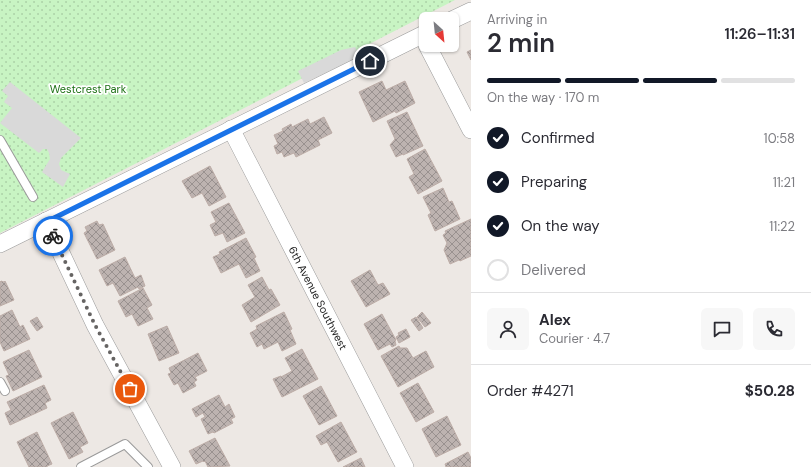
<!DOCTYPE html>
<html lang="en">
<head>
<meta charset="utf-8">
<style>
	:root { --surface:#fff; --page:#f7f7f7; --text:#2b2b33; --muted:#7c7c81; --line:#e1e1e2; --accent:#111827 }
	body { margin:0; font-family:"DM Sans",sans-serif; background:var(--page); color:var(--text); height:100vh; display:flex; flex-direction:column; font-size:15px; white-space:nowrap }
	* { box-sizing:border-box; margin:0 }
	p { font-size:13px; color:var(--muted) }
	.icon { flex:none; width:22px; height:22px; fill:none; stroke:currentColor; stroke-width:2; stroke-linecap:round; stroke-linejoin:round }
	.map { position:relative; flex:1; overflow:hidden }
	.drawer { display:flex; flex-direction:column; background:var(--surface); width:340px }
	.drawer>* { flex:none }
	.needle { width:26px; rotate:153deg }
	.tools { position:absolute; left:419px; top:12px; display:grid; gap:8px }
	.tools a { display:grid; place-items:center; width:40px; height:40px; border-radius:6px; background:var(--surface); box-shadow:0 1px 3px #0004; font-size:20px }
	.pin { position:absolute; display:grid; place-items:center; width:34px; height:34px; color:#fff; margin:-17px; border:2px solid #fff; border-radius:50%; box-shadow:0 1px 4px #0007 }
	.courier { position:absolute; display:grid; place-items:center; width:40px; height:40px; margin:-20px; border:3px solid #1a73e8; border-radius:50%; background:#fff; color:#222; box-shadow:0 1px 5px #0007 }
	.head em { font-style:normal; font-weight:600 }
	.head div { display:flex; flex-direction:column-reverse }
	.head { display:flex; align-items:center; justify-content:space-between; height:68px; padding:0 16px }
	h1 { font-size:26px; font-weight:600; line-height:30px }
	.bar { display:grid; grid-template-columns:repeat(4,1fr); gap:6px 4px; align-content:center; height:48px; padding:0 16px }
	.bar i { height:5px; border-radius:3px; background:var(--line) }
	.bar .active { background:var(--accent) }
	.bar p { grid-column:span 4 }
	.line { display:flex; align-items:center; gap:10px; padding:0 16px; border-top:1px solid var(--line) }
	.line div { flex:1 }
	.round { display:grid; place-items:center; flex:none; width:42px; height:42px; border-radius:6px; background:var(--page) }
	ol { padding:0 16px; list-style:none }
	li { display:flex; align-items:center; gap:12px; height:44px }
	li p { margin-inline-start:auto }
	li .icon { padding:4px; border-radius:50%; background:var(--accent); color:#fff; stroke-width:4 }
	li:last-child { color:var(--muted) }
	li i { width:22px; height:22px; border:2px solid var(--line); border-radius:50% }
	main { display:flex; flex:1; min-height:0 }
	.map>svg:first-child { display:block }
	.park { fill:url(#park-dots) }
	.parking { fill:#d9d9d9 }
	.building { fill:url(#building-cross-hatch); stroke:#bdada7 }
	.lines { fill:none; stroke-linecap:round; stroke-linejoin:round }
	.service-casing { stroke:#9a9a9a; stroke-width:10 }
	.minor-casing { stroke:#9a9a9a; stroke-width:18 }
	.service { stroke:#fff; stroke-width:8 }
	.minor { stroke:#fff; stroke-width:17 }
	.done { stroke:#666463; stroke-width:4; stroke-dasharray:0 7.2 }
	.route { stroke:#1a73e8; stroke-width:5 }
	.labels { text-anchor:middle; dominant-baseline:central; stroke-width:3.5; stroke-linejoin:round; paint-order:stroke }
	.park-label { font-size:11px; fill:#1d7115; stroke:#fff }
	.street-label { font-size:11px; fill:#1d1d1d; stroke:#fff }
</style>
</head>
<body>
<main>
<div class="map">
<svg width="471" height="467" viewBox="0 0 471 467">
	<defs>
		<pattern id="park-dots" width="8" height="8" patternUnits="userSpaceOnUse"><rect width="8" height="8" fill="#c8f4c3"/><path d="M2 2h.1M6 6h.1" fill="none" stroke="#abd1a7" stroke-width="1.8" stroke-linecap="round"/></pattern>
		<pattern id="building-cross-hatch" width="8" height="8" patternUnits="userSpaceOnUse"><rect width="8" height="8" fill="#bdb3b0"/><path d="M0 0l8 8M0 8l8-8" fill="none" stroke="#99918f"/></pattern>
	</defs>
	<rect width="100%" height="100%" fill="#ede8e4"/>
	<polygon class="park" points="0,0 455,0 0,233"/>
	<g class="parking">
		<polygon points="355,47 358,53 357,58 304,83 298,71 341,50"/>
		<polygon points="10,82 81,138 61,158 59,164 61,170 70,174 63,187 42,172 50,159 49,153 47,149 43,149 39,153 0,123 12,108 4,102 8,96 2,91"/>
	</g>
	<g class="building">
		<polygon points="471,50 471,60 467,52"/>
		<polygon points="382,81 386,90 405,81 415,103 396,113 395,111 373,122 359,92"/>
		<polygon points="407,112 423,146 403,155 403,154 396,157 390,145 395,139 387,121"/>
		<polygon points="324,117 332,133 318,140 320,145 296,157 294,153 284,157 282,152 277,154 274,146 278,144 274,135 283,131 282,129 291,124 292,127 308,119 310,124"/>
		<polygon points="425,149 442,181 418,194 409,177 414,174 407,159"/>
		<polygon points="210,166 226,197 209,206 202,193 192,198 182,181"/>
		<polygon points="443,188 449,202 452,201 460,219 435,231 428,215 431,213 423,197"/>
		<polygon points="229,203 245,233 227,242 223,233 215,236 210,225 216,222 211,212"/>
		<polygon points="471,219 471,256 460,261 459,260 450,264 444,250 447,243 443,235 446,233 445,231"/>
		<polygon points="97,221 99,225 103,224 115,250 97,259 84,233 87,231 85,227"/>
		<polygon points="246,238 256,257 254,258 260,271 246,278 239,264 221,273 213,257 220,254 219,252"/>
		<polygon points="125,257 135,278 141,275 145,286 139,289 138,287 120,296 113,283 107,286 99,270"/>
		<polygon points="370,270 378,285 383,283 390,294 366,307 351,281"/>
		<polygon points="262,277 269,290 271,289 280,305 251,322 242,305 255,297 248,285"/>
		<polygon points="1,281 4,282 5,281 14,300 0,306 0,282"/>
		<polygon points="143,288 152,305 147,308 153,319 138,326 132,314 126,317 118,301"/>
		<polygon points="12,310 20,327 23,325 30,339 4,351 0,342 0,316"/>
		<polygon points="284,312 292,329 290,330 296,344 282,351 278,342 264,349 262,344 257,347 250,333 257,329 256,326"/>
		<polygon points="422,312 431,323 425,327 417,317"/>
		<polygon points="382,314 396,340 395,341 396,345 392,347 390,344 378,350 364,324"/>
		<polygon points="37,317 43,327 37,331 30,321"/>
		<polygon points="416,317 423,328 419,331 411,320"/>
		<polygon points="167,326 179,353 159,361 148,334"/>
		<polygon points="406,329 410,337 399,343 396,337 399,335 398,333"/>
		<polygon points="399,346 400,348 407,348 413,358 426,351 434,367 398,387 381,356"/>
		<polygon points="302,349 318,379 282,397 273,379 281,376 281,377 292,371 285,358"/>
		<polygon points="29,350 42,377 13,391 6,376 9,375 3,362"/>
		<polygon points="198,353 207,371 195,377 197,380 194,382 196,386 183,393 178,383 174,385 168,374 171,373 169,368"/>
		<polygon points="418,383 434,412 416,422 400,393"/>
		<polygon points="44,385 51,400 45,403 47,408 10,425 5,413 11,410 7,402"/>
		<polygon points="321,386 337,416 319,425 303,396"/>
		<polygon points="219,395 225,407 229,404 235,417 231,419 233,423 214,433 213,432 208,434 201,419 205,417 203,413 196,417 192,409"/>
		<polygon points="73,412 88,443 80,447 83,452 69,459 51,423"/>
		<polygon points="447,416 461,445 436,457 422,429"/>
		<polygon points="341,422 357,452 338,462 327,442 321,445 316,436"/>
		<polygon points="37,432 52,464 47,466 47,467 29,467 17,442"/>
		<polygon points="215,438 230,466 208,467 205,461 204,462 203,461 196,464 189,451"/>
		<polygon points="468,452 471,458 471,464 470,464 471,467 446,467 445,464"/>
		<polygon points="361,458 365,467 343,467"/>
	</g>
	<g class="lines">
		<defs>
			<g id="service">
				<polyline points="0,140 33,197"/>
				<polyline points="0,382 5,391"/>
				<polyline points="81,467 125,444 148,467"/>
			</g>
			<g id="minor">
				<polyline points="452,20 471,11"/>
				<polyline points="427,45 471,130"/>
				<path id="s1" d="M231,129L405,467"/>
				<polyline points="46,221 95,325 172,467"/>
				<polyline points="0,244 426,33"/>
			</g>
		</defs>
		<use href="#service" class="service-casing"/>
		<use href="#minor" class="minor-casing"/>
		<use href="#service" class="service"/>
		<use href="#minor" class="minor"/>
	</g>
	<g class="lines">
		<polyline class="done" points="53,236 95,325 130,389"/>
		<polyline class="route" points="53,236 46,222 370,61"/>
	</g>
	<g class="labels">
		<g class="park-label">
			<text x="88" y="89">Westcrest Park</text>
		</g>
		<g class="street-label">
			<text stroke="none"><textPath href="#s1" startOffset="190">6th Avenue Southwest</textPath></text>
		</g>
	</g>
</svg>
<div class="tools">
<a><svg class="needle" viewBox="-14 -14 28 28"><path d="M0-13l5 13h-10z" fill="#e53935"/><path d="M0 13l5-13h-10z" fill="#7c7c81"/></svg></a>
</div>
<div class="pin" style="left:130px;top:389px;background:#ea580c"><svg class="icon" aria-label="bag" viewBox="0 0 24 24"><path d="M5 8h14l-1 12H6zM9 8a3 3 0 0 1 6 0"/></svg></div>
<div class="pin" style="left:370px;top:61px;background:#1f2937"><svg class="icon" aria-label="home" viewBox="0 0 24 24"><path d="M3 11l9-7 9 7M6 9v11h12V9"/></svg></div>
<div class="courier" style="left:53px;top:236px"><svg class="icon" aria-label="bike" viewBox="0 0 24 24"><circle cx="6" cy="16" r="4"/><circle cx="18" cy="16" r="4"/><path d="M6 16l4-8h5l3 8M10 8l3 8H6M13 5h3"/></svg></div>
</div>
<section class="drawer">
<div class="head"><div><h1>2 min</h1><p>Arriving in</p></div><em>11:26–11:31</em></div>
<div class="bar"><i class="active"></i><i class="active"></i><i class="active"></i><i></i><p>On the way · 170 m</p></div>
<ol>
<li><svg class="icon" aria-label="check" viewBox="0 0 24 24"><path d="M5 12l5 5 9-10"/></svg>Confirmed<p>10:58</p></li>
<li><svg class="icon" aria-label="check" viewBox="0 0 24 24"><path d="M5 12l5 5 9-10"/></svg>Preparing<p>11:21</p></li>
<li><svg class="icon" aria-label="check" viewBox="0 0 24 24"><path d="M5 12l5 5 9-10"/></svg>On the way<p>11:22</p></li>
<li><i></i>Delivered</li>
</ol>
<div class="line" style="height:72px"><a class="round"><svg class="icon" aria-label="person" viewBox="0 0 24 24"><circle cx="12" cy="8" r="4"/><path d="M4 21q1-7 8-7t8 7"/></svg></a><div><b>Alex</b><p>Courier · 4.7</p></div><a class="round"><svg class="icon" aria-label="chat" viewBox="0 0 24 24"><path d="M4 5h16v11H9l-5 4z"/></svg></a><a class="round"><svg class="icon" aria-label="phone" viewBox="0 0 24 24"><path d="M5 4h4l2 5-3 2q2 4 5 5l2-3 5 2v4C11 20 4 13 5 4z"/></svg></a></div>
<div class="line" style="height:52px"><div>Order #4271</div><b>$50.28</b></div>
</section>
</main>
</body>
</html>
